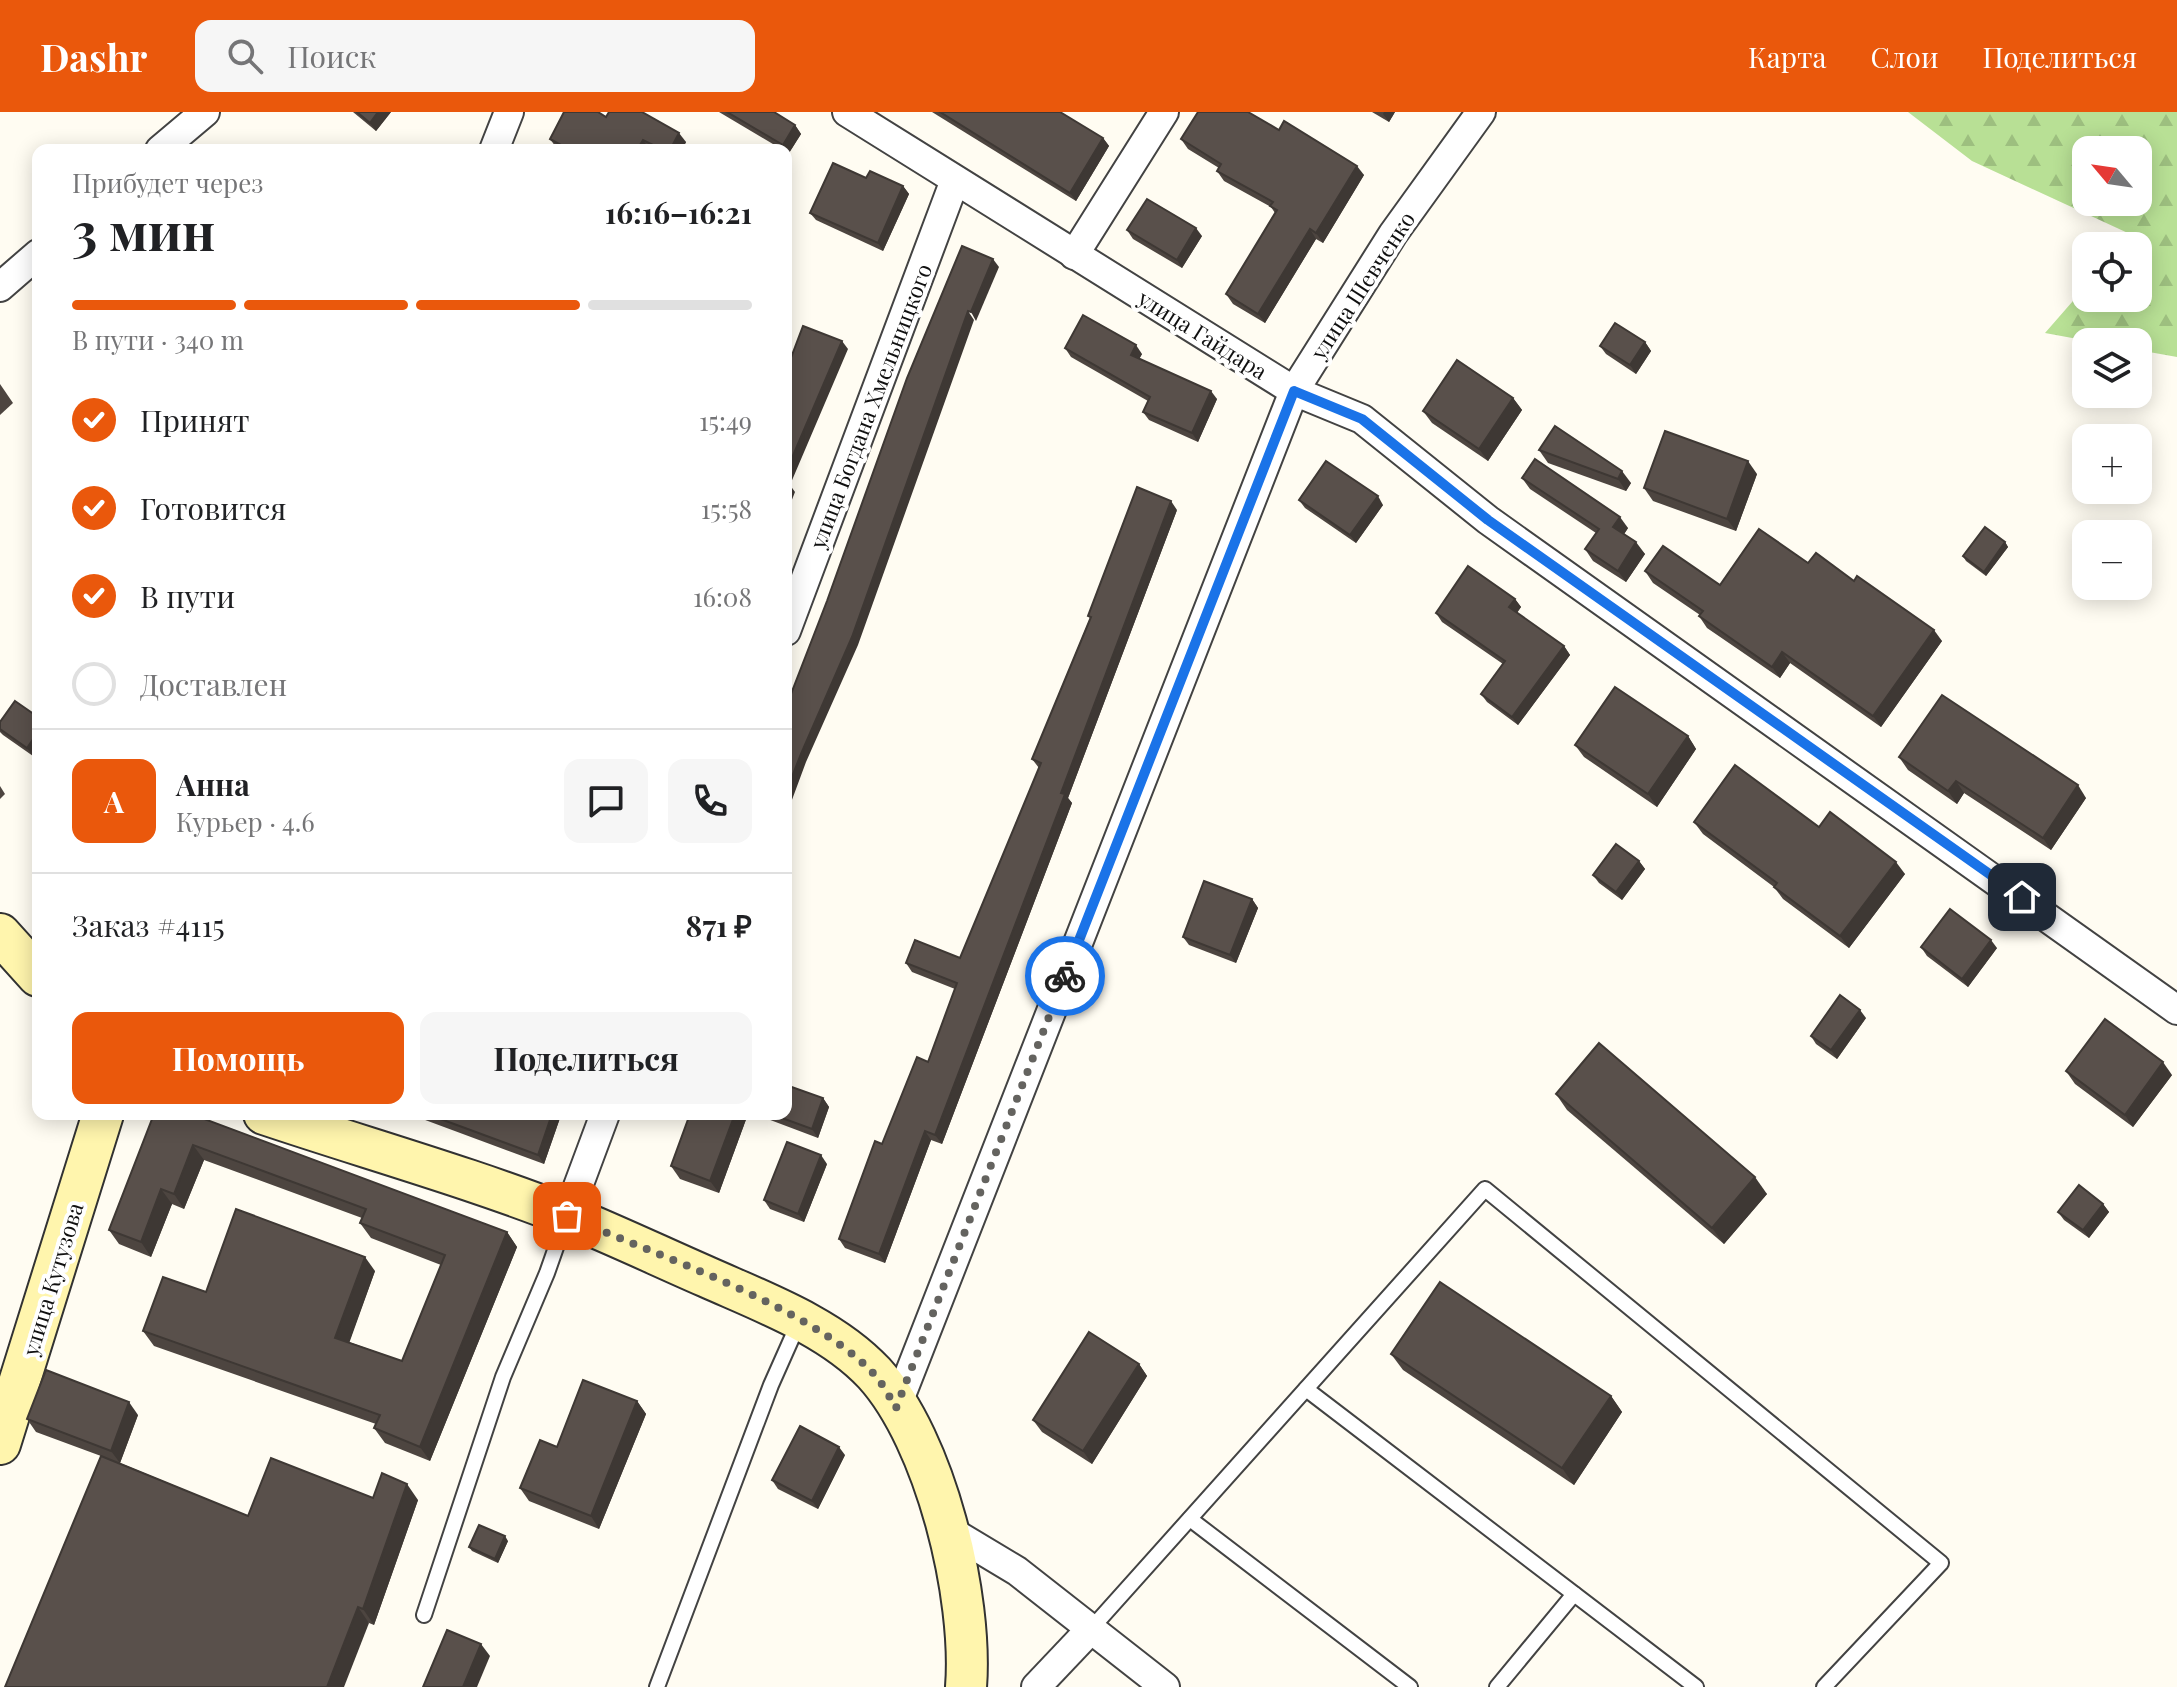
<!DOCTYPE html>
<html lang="ru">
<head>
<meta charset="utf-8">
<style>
	:root { --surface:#fff; --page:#f6f6f6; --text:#202124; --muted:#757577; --line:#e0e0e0; --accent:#ea580c }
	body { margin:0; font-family:"Playfair Display",serif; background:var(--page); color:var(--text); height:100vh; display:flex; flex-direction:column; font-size:30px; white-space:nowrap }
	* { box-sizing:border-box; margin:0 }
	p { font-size:26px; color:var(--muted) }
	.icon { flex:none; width:44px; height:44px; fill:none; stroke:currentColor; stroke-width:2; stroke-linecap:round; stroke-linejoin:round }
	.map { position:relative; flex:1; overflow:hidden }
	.details { position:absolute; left:32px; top:32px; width:760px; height:976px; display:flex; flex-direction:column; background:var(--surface); border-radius:16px; box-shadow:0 4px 20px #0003 }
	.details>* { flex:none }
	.needle { width:52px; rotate:299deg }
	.tools { position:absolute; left:2072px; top:24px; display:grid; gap:16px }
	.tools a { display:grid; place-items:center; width:80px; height:80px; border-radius:16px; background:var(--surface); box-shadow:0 4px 20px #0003; font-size:40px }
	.pin { position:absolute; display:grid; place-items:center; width:68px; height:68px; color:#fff; margin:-34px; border-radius:16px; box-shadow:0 4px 12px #0006 }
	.courier { position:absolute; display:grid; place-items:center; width:80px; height:80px; margin:-40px; border:6px solid #1a73e8; border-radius:50%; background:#fff; color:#222; box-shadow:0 2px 10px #0007 }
	.overview em { font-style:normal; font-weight:700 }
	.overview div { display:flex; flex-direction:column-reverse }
	.overview { display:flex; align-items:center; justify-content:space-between; height:136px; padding:0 40px }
	h1 { font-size:52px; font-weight:700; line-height:60px }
	.bar { display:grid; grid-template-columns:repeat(4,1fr); gap:12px 8px; align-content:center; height:96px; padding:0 40px }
	.bar i { height:10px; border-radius:6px; background:var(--line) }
	.bar .current { background:var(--accent) }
	.bar p { grid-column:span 4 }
	.line { display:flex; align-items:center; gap:20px; padding:0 40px; border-top:2px solid var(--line) }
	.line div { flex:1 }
	.round { display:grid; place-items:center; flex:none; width:84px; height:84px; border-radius:16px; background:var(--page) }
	ol { padding:0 40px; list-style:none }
	li { display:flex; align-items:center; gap:24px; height:88px }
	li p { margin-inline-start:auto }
	li .icon { padding:8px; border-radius:50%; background:var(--accent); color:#fff; stroke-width:4 }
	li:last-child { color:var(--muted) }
	li i { width:44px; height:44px; border:4px solid var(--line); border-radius:50% }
	.primary-button { display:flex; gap:16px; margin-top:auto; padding:16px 40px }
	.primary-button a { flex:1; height:92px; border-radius:16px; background:var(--accent); color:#fff; font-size:32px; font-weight:700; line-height:92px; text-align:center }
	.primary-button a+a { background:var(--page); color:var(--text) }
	header { display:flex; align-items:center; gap:48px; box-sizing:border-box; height:112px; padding:0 40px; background:var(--accent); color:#fff }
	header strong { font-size:38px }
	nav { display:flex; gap:44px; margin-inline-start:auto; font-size:28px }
	.search { width:560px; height:72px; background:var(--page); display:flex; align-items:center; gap:20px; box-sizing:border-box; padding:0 28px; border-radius:16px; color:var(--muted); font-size:30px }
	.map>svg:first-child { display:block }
	.forest { fill:url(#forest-firs); fill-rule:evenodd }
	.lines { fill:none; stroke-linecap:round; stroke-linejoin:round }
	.lane-casing { stroke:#434343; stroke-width:18 }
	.street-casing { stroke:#434343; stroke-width:32 }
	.secondary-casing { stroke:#323232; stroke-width:44 }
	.lane { stroke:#fff; stroke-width:14 }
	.street { stroke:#fff; stroke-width:28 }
	.secondary { stroke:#fff5ad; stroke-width:40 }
	.wall { fill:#4d4540 }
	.shaded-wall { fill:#3e3834 }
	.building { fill:#59504b; stroke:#3e3834; stroke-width:2 }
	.done { stroke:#64635f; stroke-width:8; stroke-dasharray:0 14.4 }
	.route { stroke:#1a73e8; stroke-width:10 }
	.labels { text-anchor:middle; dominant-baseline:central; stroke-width:8; stroke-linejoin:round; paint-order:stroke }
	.street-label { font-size:22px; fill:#101010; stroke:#fff }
</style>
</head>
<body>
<header>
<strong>Dashr</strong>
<div class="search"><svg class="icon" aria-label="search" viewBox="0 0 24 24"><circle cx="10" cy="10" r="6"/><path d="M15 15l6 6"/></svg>Поиск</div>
<nav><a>Карта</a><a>Слои</a><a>Поделиться</a></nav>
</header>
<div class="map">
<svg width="2177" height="1575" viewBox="0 0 2177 1575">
	<defs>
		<pattern id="forest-firs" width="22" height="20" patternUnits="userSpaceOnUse" patternTransform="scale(2)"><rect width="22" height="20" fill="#b8e095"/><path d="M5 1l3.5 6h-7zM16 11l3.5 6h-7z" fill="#9dbf7f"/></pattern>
	</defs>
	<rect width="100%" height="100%" fill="#fffcf2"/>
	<path class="forest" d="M1908,0H2177V245L2138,238V230H2094L2045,221L2086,174V186H2138V134H2120L2130,122L1972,49ZM2086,38H2138V90H2086Z"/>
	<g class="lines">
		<defs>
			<g id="lane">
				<polyline points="1306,1277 1696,1575"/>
				<polyline points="1190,1407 1410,1575"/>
				<polyline points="424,1503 503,1265 547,1161 567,1104"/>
				<polyline points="1090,1518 1485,1077 1941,1451 1824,1575"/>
				<polyline points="657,1575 771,1273 799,1210"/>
				<polyline points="1497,1575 1574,1482"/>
			</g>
			<g id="street">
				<polyline points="847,0 1294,279 1362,307 1488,408 2177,898"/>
				<polyline points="160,38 205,0"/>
				<polyline points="494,38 509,0"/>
				<polyline points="1074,143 1164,0"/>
				<polyline points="0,175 38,142"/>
				<polyline points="786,519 955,68"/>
				<polyline points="567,1104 605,1002"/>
				<polyline points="896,1296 1294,279 1393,122 1481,0"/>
				<polyline points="947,1417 1017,1459 1165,1575"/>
				<polyline points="1036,1575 1090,1518"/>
			</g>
			<g id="secondary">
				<polyline points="0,822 38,864"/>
				<path d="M264,1002C365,1036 469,1065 568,1104C615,1123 661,1145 707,1165C763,1190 831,1215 874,1261C936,1329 973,1485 966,1575"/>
				<polyline points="0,1332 103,1002"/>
			</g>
		</defs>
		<use href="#lane" class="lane-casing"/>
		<use href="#street" class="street-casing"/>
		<use href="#secondary" class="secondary-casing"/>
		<use href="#lane" class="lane"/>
		<use href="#street" class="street"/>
		<use href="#secondary" class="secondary"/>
	</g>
	<g class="wall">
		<polygon points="353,0 391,0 376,19"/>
		<polygon points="719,0 774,0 795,13 801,22 789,41 786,40 786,38 783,38"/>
		<polygon points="932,0 1060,0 1103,26 1109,34 1076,89"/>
		<polygon points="1372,0 1395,0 1389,10"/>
		<polygon points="606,5 686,30 682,38 558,38 550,27"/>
		<polygon points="1279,18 1364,63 1323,131 1316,127 1265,211 1233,192 1226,182 1275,101 1271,95 1224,69 1217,59 1219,56 1188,37 1181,27"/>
		<polygon points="866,66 903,74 909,82 883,139 816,108 810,101"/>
		<polygon points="1127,118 1202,124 1182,156 1133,127"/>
		<polygon points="1645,230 1651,239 1636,262 1606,242 1600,234"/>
		<polygon points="1065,236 1142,242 1139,247 1217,287 1198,330 1149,308 1143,300 1148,289 1071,245"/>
		<polygon points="0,272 13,291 0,303"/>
		<polygon points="1513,286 1522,298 1488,349 1432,311 1423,299"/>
		<polygon points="1539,338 1631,371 1626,379 1548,351"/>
		<polygon points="1757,362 1736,419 1653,389 1644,376"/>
		<polygon points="1522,366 1628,416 1624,422 1645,442 1626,470 1593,449 1585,437 1596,421 1530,377"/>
		<polygon points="1299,388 1383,393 1356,431 1305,396"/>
		<polygon points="1177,398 1068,686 1072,691 942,1032 931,1028 885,1151 845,1136 839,1127 882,1032 928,950 955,877 912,860 906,851 960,846 1039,656 1032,647 1090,506 1088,504"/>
		<polygon points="2005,430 2008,435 1986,464 1966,449 1963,444"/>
		<polygon points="1808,451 1854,469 1942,529 1881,615 1790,551 1780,566 1707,516 1699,504 1700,503 1653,471 1645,459 1720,473"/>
		<polygon points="1515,487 1521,495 1517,501 1564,534 1570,543 1518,613 1487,590 1481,582 1503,552 1442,510 1436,501"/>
		<polygon points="38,605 38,637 33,644 3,623 0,620 0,610"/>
		<polygon points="1688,624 1696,637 1657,695 1584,645 1575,633"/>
		<polygon points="1899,645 2086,686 2051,738 1964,681 1957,692 1908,658"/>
		<polygon points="0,674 5,682 0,687"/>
		<polygon points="1694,710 1819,715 1905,762 1849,836 1783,787 1774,775 1703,722"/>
		<polygon points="1639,749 1645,757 1622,788 1599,771 1593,763"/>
		<polygon points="1252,787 1258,796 1236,851 1189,833 1183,825"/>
		<polygon points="1921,835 1997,836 1968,875 1927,844"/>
		<polygon points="1866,906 1837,947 1816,932 1811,924"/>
		<polygon points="2066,959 2172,963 2133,1015 2075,972"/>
		<polygon points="1556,982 1767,1082 1724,1132 1567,998"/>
		<polygon points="823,986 829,995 818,1026 765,1006 762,1002 786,1002"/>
		<polygon points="154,1002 507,1120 517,1135 430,1349 385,1331 374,1316 376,1312 154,1234 143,1219 206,1180 375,1159 349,1230 402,1249 441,1153 371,1126 360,1111 362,1106 204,1048 184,1097 172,1092 151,1145 119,1132 109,1118"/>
		<polygon points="409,1002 557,1002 560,1006 544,1052"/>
		<polygon points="690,1002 748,1002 719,1081 680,1067 671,1054"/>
		<polygon points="827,1052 804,1110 770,1097 764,1088"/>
		<polygon points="2103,1092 2109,1100 2089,1126 2064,1108 2058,1100"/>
		<polygon points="1391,1242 1611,1284 1622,1300 1574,1373 1403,1258"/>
		<polygon points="1139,1252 1147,1264 1092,1352 1042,1320 1033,1308"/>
		<polygon points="637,1289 646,1302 599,1417 529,1389 520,1376 557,1335"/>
		<polygon points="138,1303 120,1351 248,1404 373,1386 418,1388 374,1513 369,1511 101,1344 36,1320 27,1307"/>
		<polygon points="845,1343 818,1397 778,1377 772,1368"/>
		<polygon points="508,1429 498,1451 472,1439 469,1435"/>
	</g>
	<g class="shaded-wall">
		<polygon points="378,0 391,0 376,19 370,11"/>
		<polygon points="1384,0 1395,0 1389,10 1383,2"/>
		<polygon points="795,13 801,22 789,41 783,33"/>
		<polygon points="679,21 686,30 682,38 670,38"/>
		<polygon points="1103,26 1109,34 1076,89 1070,81"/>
		<polygon points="643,28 650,38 637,38"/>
		<polygon points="1357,54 1364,63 1323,131 1316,121"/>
		<polygon points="903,74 909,82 883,139 878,131"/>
		<polygon points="1196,116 1202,124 1182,156 1177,148"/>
		<polygon points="1310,117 1316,127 1265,211 1258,202"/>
		<polygon points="993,147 999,155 976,209 971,200"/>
		<polygon points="968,199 974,208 858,533 806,650 786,704 786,680"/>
		<polygon points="842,229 848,237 790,373 795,380 786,403 786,360"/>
		<polygon points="1645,230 1651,239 1636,262 1630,253"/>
		<polygon points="1136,233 1142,242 1137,251 1131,243"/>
		<polygon points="1211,279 1217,287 1198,330 1192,321"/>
		<polygon points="1513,286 1522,298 1488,349 1479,337"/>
		<polygon points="1748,349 1757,362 1736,419 1727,407"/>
		<polygon points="1622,359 1631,371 1626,379 1618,367"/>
		<polygon points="1378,384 1383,393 1356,431 1350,423"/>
		<polygon points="1171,389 1177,398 1068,686 1072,691 942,1032 935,1023 1061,681"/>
		<polygon points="1620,405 1628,416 1621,427 1613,415"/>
		<polygon points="1636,430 1645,442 1626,470 1618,459"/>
		<polygon points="2005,430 2008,435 1986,464 1984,460"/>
		<polygon points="1515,487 1521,495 1515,503 1509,495"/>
		<polygon points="1934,518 1942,529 1881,615 1873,604"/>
		<polygon points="1564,534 1570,543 1518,613 1512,605"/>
		<polygon points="1782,540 1790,551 1780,566 1772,555"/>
		<polygon points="38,620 38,637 33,644 27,636"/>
		<polygon points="1688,624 1696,637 1657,695 1648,682"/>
		<polygon points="1956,669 1964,681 1957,692 1948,679"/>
		<polygon points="2078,673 2086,686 2051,738 2043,726"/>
		<polygon points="1639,749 1645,757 1622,788 1616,780"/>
		<polygon points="1896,750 1905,762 1849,836 1840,824"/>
		<polygon points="1252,787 1258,796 1236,851 1230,843"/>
		<polygon points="1991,828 1997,836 1968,875 1962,867"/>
		<polygon points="1860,898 1866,906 1837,947 1831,938"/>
		<polygon points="2163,950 2172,963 2133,1015 2125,1003"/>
		<polygon points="823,986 829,995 818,1026 812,1017"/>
		<polygon points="552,1002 557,1002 560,1006 544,1052 538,1043"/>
		<polygon points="735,1002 748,1002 719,1081 710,1069"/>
		<polygon points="925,1019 931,1028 885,1151 879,1142"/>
		<polygon points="193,1033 204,1048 184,1097 174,1082"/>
		<polygon points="821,1043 827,1052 804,1110 798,1102"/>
		<polygon points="1755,1065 1767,1082 1724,1132 1712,1116"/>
		<polygon points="161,1077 172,1092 151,1145 141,1130"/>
		<polygon points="2103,1092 2109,1100 2089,1126 2083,1118"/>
		<polygon points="507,1120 517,1135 430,1349 420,1335"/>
		<polygon points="365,1145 375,1159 346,1240 335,1226"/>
		<polygon points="1139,1252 1147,1264 1092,1352 1083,1339"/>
		<polygon points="1611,1284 1622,1300 1574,1373 1562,1356"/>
		<polygon points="637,1289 646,1302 599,1417 591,1404"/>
		<polygon points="129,1290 138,1303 120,1351 111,1339"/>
		<polygon points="839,1335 845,1343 818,1397 812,1389"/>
		<polygon points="407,1372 418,1388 374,1513 363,1497"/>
		<polygon points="505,1424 508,1429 498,1451 495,1447"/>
		<polygon points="358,1495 369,1511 344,1575 327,1575"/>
		<polygon points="481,1532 490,1544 477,1575 463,1575"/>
	</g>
	<g class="building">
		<polygon points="357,0 378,0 370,11"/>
		<polygon points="564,0 598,0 606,5 609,0 642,0 679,21 670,38 663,38 643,28 637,38 570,38 550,27"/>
		<polygon points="727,0 774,0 795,13 783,33"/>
		<polygon points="940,0 1060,0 1103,26 1070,81"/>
		<polygon points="1198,0 1248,0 1279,18 1284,9 1357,54 1316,121 1310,117 1258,202 1226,182 1277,98 1270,94 1273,90 1217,59 1221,52 1181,27"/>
		<polygon points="833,51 866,66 870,59 903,74 878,131 810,101"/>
		<polygon points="1147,87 1196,116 1177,148 1127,118"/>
		<polygon points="962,134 993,147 971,200 968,199 852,525 801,642 786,680 786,595 827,489 907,266"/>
		<polygon points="1083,203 1136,233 1131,243 1211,279 1192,321 1143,300 1150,285 1065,236"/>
		<polygon points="1615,211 1645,230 1630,253 1600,234"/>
		<polygon points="803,214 842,229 786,360 786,250 789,251"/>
		<polygon points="1457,248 1513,286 1479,337 1423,299"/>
		<polygon points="1555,314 1622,359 1618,367 1539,338"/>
		<polygon points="1665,319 1748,349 1727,407 1644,376"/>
		<polygon points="1535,347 1620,405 1613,415 1636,430 1618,459 1585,437 1599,417 1522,366"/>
		<polygon points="1326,349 1378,384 1350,423 1299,388"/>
		<polygon points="1137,375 1171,389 1061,681 1065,682 935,1023 925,1019 879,1142 839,1127 875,1029 882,1032 917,945 928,950 957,871 906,851 915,828 960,846 1041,651 1032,647 1091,505 1088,504"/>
		<polygon points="1985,415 2005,430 1984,460 1963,444"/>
		<polygon points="1759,417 1808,451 1816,441 1854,469 1857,464 1934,518 1873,604 1782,540 1772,555 1699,504 1703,499 1645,459 1663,434 1720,473"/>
		<polygon points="1468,454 1515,487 1509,495 1564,534 1512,605 1481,582 1505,549 1436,501"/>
		<polygon points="1615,575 1688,624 1648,682 1575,633"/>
		<polygon points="1942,583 2078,673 2043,726 1956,669 1948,679 1899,645"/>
		<polygon points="15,589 38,605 38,620 27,636 0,617 0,610"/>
		<polygon points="1735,653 1819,715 1830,700 1896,750 1840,824 1774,775 1777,771 1694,710"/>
		<polygon points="1616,732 1639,749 1616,780 1593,763"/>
		<polygon points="1204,769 1252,787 1230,843 1183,825"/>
		<polygon points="1950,797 1991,828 1962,867 1921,835"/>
		<polygon points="1840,883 1860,898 1831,938 1811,924"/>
		<polygon points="2105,907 2163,950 2125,1003 2066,959"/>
		<polygon points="1599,931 1755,1065 1712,1116 1556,982"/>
		<polygon points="786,973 823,986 812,1017 771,1002 786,1002"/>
		<polygon points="154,1002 191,1002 507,1120 420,1335 374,1316 380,1303 143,1219 163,1165 206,1180 236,1097 365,1145 335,1226 402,1249 445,1143 360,1111 366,1097 193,1033 174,1082 161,1077 141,1130 109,1118"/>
		<polygon points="427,1002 552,1002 538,1043"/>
		<polygon points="690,1002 735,1002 710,1069 671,1054"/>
		<polygon points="787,1030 821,1043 798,1102 764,1088"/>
		<polygon points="2079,1073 2103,1092 2083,1118 2058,1100"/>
		<polygon points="1440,1170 1611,1284 1562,1356 1391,1242"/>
		<polygon points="1089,1220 1139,1252 1083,1339 1033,1308"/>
		<polygon points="46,1258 129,1290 111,1339 27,1307"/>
		<polygon points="583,1268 637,1289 591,1404 520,1376 540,1328 557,1335"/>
		<polygon points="800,1314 839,1335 812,1389 772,1368"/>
		<polygon points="101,1344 248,1404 271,1346 373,1386 382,1361 407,1372 363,1497 358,1495 327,1575 5,1575"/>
		<polygon points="479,1413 505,1424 495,1447 469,1435"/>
		<polygon points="447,1518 481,1532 463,1575 423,1575"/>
	</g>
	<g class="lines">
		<path class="done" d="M567,1104C655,1143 807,1193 872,1260C882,1270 889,1284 896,1296L1065,864"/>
		<polyline class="route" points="1065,864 1294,279 1362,307 1488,408 2022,785"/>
	</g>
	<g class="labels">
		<g class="street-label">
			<text transform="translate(1362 173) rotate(-57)">улица Шевченко</text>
			<text transform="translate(1203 222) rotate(32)">улица Гайдара</text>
			<text transform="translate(870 294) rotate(-69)">улица Богдана Хмельницкого</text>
			<text transform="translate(52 1167) rotate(-73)">улица Кутузова</text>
		</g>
	</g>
</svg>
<div class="tools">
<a><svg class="needle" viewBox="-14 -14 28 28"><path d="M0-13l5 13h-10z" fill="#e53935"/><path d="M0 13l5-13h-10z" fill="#757577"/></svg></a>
<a><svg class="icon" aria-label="locate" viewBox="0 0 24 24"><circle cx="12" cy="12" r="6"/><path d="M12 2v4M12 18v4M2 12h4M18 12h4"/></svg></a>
<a><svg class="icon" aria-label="layers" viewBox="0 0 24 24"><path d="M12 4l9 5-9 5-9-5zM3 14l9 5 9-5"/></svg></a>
<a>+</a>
<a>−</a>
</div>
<div class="pin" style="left:567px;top:1104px;background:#ea580c"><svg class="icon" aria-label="bag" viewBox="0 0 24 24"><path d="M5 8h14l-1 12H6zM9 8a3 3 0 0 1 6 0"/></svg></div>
<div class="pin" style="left:2022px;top:785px;background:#1f2937"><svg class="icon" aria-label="home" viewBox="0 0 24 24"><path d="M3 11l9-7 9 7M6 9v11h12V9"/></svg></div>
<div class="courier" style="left:1065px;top:864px"><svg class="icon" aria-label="bike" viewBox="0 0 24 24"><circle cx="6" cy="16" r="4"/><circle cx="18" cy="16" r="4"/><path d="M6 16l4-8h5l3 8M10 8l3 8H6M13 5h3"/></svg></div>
<section class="details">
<div class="overview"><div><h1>3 мин</h1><p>Прибудет через</p></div><em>16:16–16:21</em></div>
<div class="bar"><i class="current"></i><i class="current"></i><i class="current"></i><i></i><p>В пути · 340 m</p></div>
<ol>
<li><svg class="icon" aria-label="check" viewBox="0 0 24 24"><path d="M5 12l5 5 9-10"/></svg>Принят<p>15:49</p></li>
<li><svg class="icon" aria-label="check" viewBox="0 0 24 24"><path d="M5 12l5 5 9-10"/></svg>Готовится<p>15:58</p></li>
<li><svg class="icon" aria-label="check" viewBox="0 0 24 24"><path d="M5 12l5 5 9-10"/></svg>В пути<p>16:08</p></li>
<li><i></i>Доставлен</li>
</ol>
<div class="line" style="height:144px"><b class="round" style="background:var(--accent);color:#fff">А</b><div><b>Анна</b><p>Курьер · 4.6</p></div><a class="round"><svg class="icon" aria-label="chat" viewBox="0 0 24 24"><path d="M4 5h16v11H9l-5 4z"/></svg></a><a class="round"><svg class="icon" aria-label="phone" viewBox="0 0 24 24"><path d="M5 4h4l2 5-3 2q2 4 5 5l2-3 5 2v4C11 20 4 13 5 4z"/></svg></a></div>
<div class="line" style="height:104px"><div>Заказ #4115</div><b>871 ₽</b></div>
<div class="primary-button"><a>Помощь</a><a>Поделиться</a></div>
</section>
</div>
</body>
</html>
